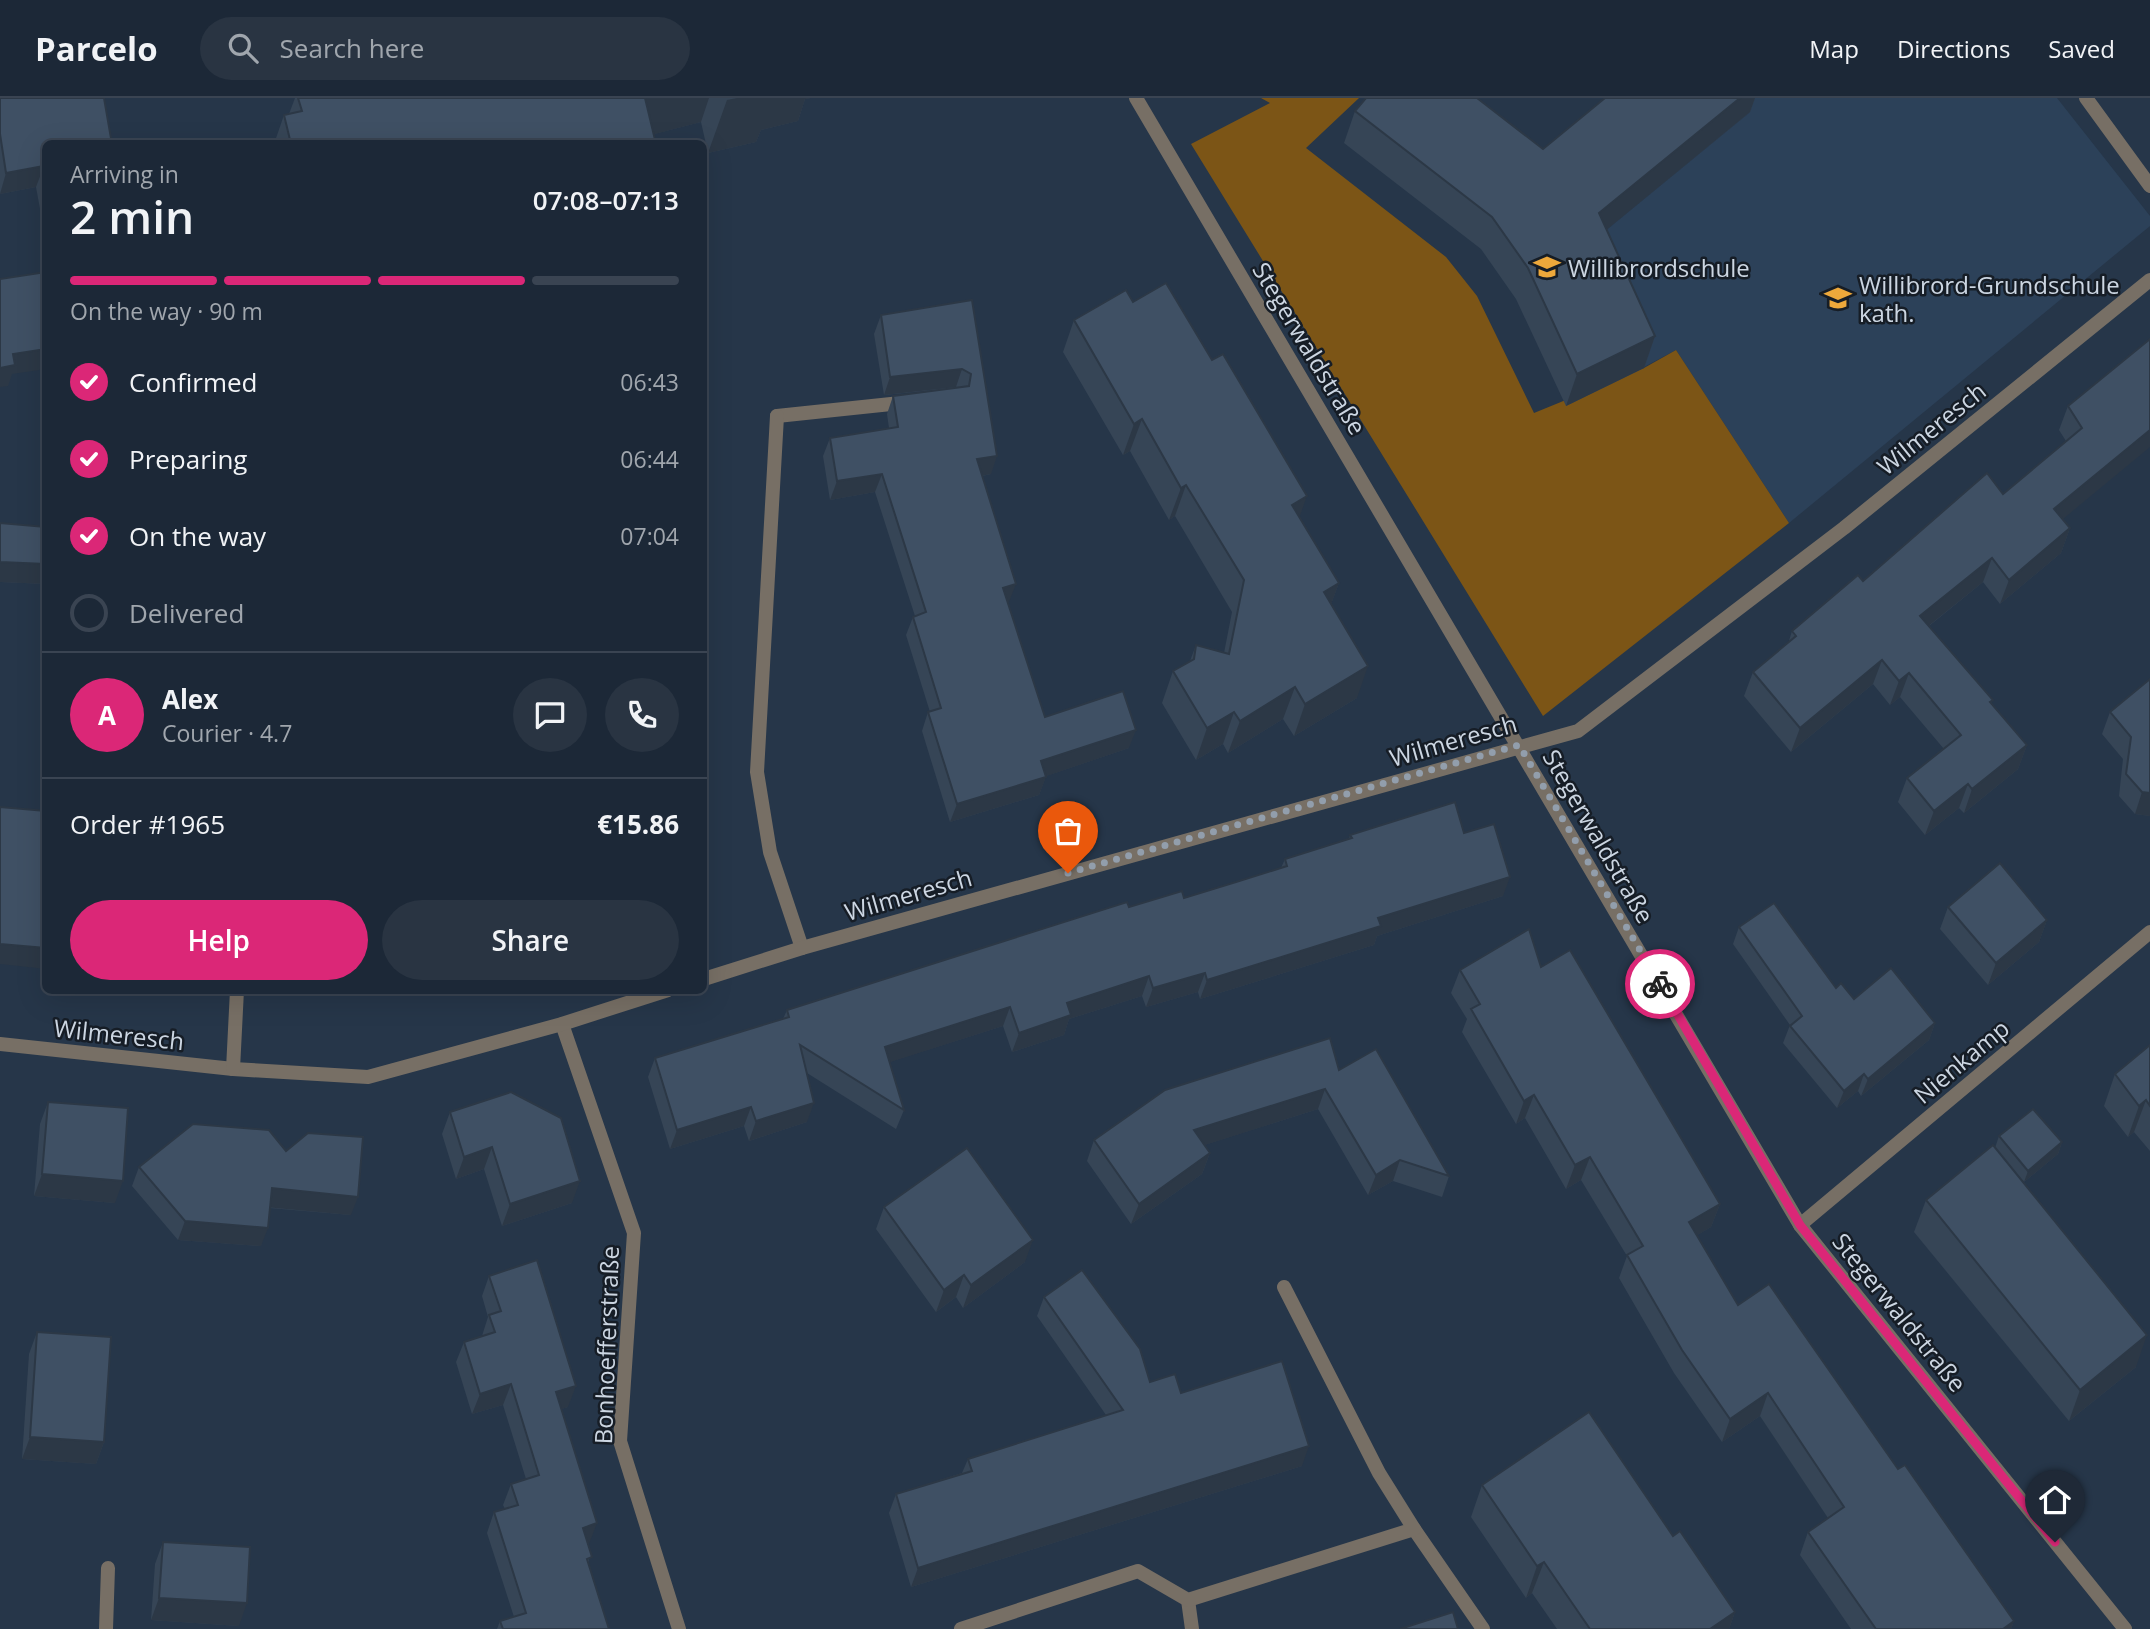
<!DOCTYPE html>
<html lang="en">
<head>
<meta charset="utf-8">
<style>
	:root { --surface:#1c2837; --page:#293442; --text:#f1f3f6; --muted:#a0a6ad; --line:#3a4452; --accent:#db2777 }
	body { margin:0; font-family:"Open Sans",sans-serif; background:var(--page); color:var(--text); height:100vh; display:flex; flex-direction:column; font-size:26px; white-space:nowrap }
	* { box-sizing:border-box; margin:0 }
	p { font-size:23px; color:var(--muted) }
	.icon { flex:none; width:38px; height:38px; fill:none; stroke:currentColor; stroke-width:2; stroke-linecap:round; stroke-linejoin:round }
	.map { position:relative; flex:1; overflow:hidden }
	.drawer { position:absolute; left:42px; top:42px; width:665px; height:854px; display:flex; flex-direction:column; background:var(--surface); border-radius:10px; box-shadow:0 7px 28px #0002,0 0 0 2px var(--line) }
	.drawer>* { flex:none }
	.pin { position:absolute; display:grid; place-items:center; width:60px; height:60px; color:#fff; margin:-72px -30px; border-radius:50% 50% 50% 0; rotate:-45deg; box-shadow:0 0 7px #0007 }
	.pin .icon { rotate:45deg }
	.courier { position:absolute; display:grid; place-items:center; width:70px; height:70px; margin:-35px; border:5px solid #db2777; border-radius:50%; background:#fff; color:#222; box-shadow:0 2px 9px #0007 }
	.head em { font-style:normal; font-weight:600 }
	.head div { display:flex; flex-direction:column-reverse }
	.head { display:flex; align-items:center; justify-content:space-between; height:119px; padding:0 28px }
	h1 { font-size:46px; font-weight:600; line-height:52px }
	.bar { display:grid; grid-template-columns:repeat(4,1fr); gap:10px 7px; align-content:center; height:84px; padding:0 28px }
	.bar i { height:9px; border-radius:5px; background:var(--line) }
	.bar .current { background:var(--accent) }
	.bar p { grid-column:span 4 }
	.line { display:flex; align-items:center; gap:18px; padding:0 28px; border-top:2px solid var(--line) }
	.line div { flex:1 }
	.round { display:grid; place-items:center; flex:none; width:74px; height:74px; border-radius:37px; background:var(--page) }
	ol { padding:0 28px; list-style:none }
	li { display:flex; align-items:center; gap:21px; height:77px }
	li p { margin-inline-start:auto }
	li .icon { padding:7px; border-radius:50%; background:var(--accent); color:#fff; stroke-width:4 }
	li:last-child { color:var(--muted) }
	li i { width:38px; height:38px; border:4px solid var(--line); border-radius:50% }
	.button { display:flex; gap:14px; margin-top:auto; padding:14px 28px }
	.button a { flex:1; height:80px; border-radius:42px; background:var(--accent); color:#fff; font-size:28px; font-weight:600; line-height:80px; text-align:center }
	.button a+a { background:var(--page); color:var(--text) }
	header { display:flex; align-items:center; gap:42px; box-sizing:border-box; height:98px; padding:0 35px; background:var(--surface); border-bottom:2px solid var(--line) }
	header strong { font-size:33px }
	nav { display:flex; gap:38px; margin-inline-start:auto; font-size:24px }
	.search { width:490px; height:63px; background:var(--page); display:flex; align-items:center; gap:18px; box-sizing:border-box; padding:0 24px; border-radius:38px; color:var(--muted); font-size:26px }
	.map>svg:first-child { display:block }
	.built { fill:#2c4159 }
	.green { fill:#7c5516 }
	.lines { fill:none; stroke-linecap:round; stroke-linejoin:round }
	.lane { stroke:#776f65; stroke-width:14 }
	.street { stroke:#776f65; stroke-width:14 }
	.wall { fill:#364556 }
	.shaded-wall { fill:#2c3846 }
	.building { fill:#3f5064; stroke:#2c3846; stroke-width:2 }
	.done { stroke:#929eac; stroke-width:7; stroke-dasharray:0 12.6 }
	.route { stroke:#db2777; stroke-width:9 }
	.labels { text-anchor:middle; dominant-baseline:central; stroke-width:5; stroke-linejoin:round; paint-order:stroke }
	.poi-label { font-size:24px; fill:#ccd6e2; stroke:#161d26; text-anchor:start }
	.street-label { font-size:24px; fill:#ccd6e2; stroke:#161d26 }
</style>
</head>
<body>
<header>
<strong>Parcelo</strong>
<div class="search"><svg class="icon" aria-label="search" viewBox="0 0 24 24"><circle cx="10" cy="10" r="6"/><path d="M15 15l6 6"/></svg>Search here</div>
<nav><a>Map</a><a>Directions</a><a>Saved</a></nav>
</header>
<div class="map">
<svg width="2150" height="1531" viewBox="0 0 2150 1531">
	<rect width="100%" height="100%" fill="#263649"/>
	<polygon class="built" points="1739,0 2057,0 2150,118 2150,128 1789,425 1676,252 1644,269 1588,147 1750,14"/>
	<polygon class="green" points="1261,0 1359,0 1306,50 1446,159 1477,198 1534,315 1644,270 1676,252 1789,425 1543,618 1191,46 1270,5"/>
	<g class="lines">
		<polyline class="lane" points="777,318 910,304"/>
		<g class="street">
			<polyline points="1136,0 1800,1127 2125,1531"/>
			<polyline points="2086,0 2150,88"/>
			<polyline points="777,318 757,674 770,754 802,850"/>
			<polyline points="704,881 802,850 1578,633 1844,430 2150,182"/>
			<polyline points="562,926 634,1135 620,1343 679,1531"/>
			<polyline points="0,946 233,971 368,979 562,926 668,892"/>
			<polyline points="233,971 237,892"/>
			<polyline points="1800,1127 2150,834"/>
			<polyline points="1414,1431 1483,1531"/>
			<polyline points="1188,1502 1192,1531"/>
			<polyline points="106,1531 108,1470"/>
			<polyline points="961,1531 1138,1473 1188,1502 1414,1431 1379,1375 1284,1189"/>
		</g>
	</g>
	<g class="wall">
		<polygon points="0,0 46,46 46,144 36,89 0,96"/>
		<polygon points="295,0 811,0 805,1 798,23 761,32 756,44 708,55 701,24 654,36 656,46 274,46 284,17 289,16"/>
		<polygon points="1605,0 1755,0 1750,14 1607,131 1655,238 1644,270 1566,308 1516,201 1481,151 1344,45 1355,13 1543,51"/>
		<polygon points="972,202 991,376 982,378 1009,504 1008,504 1045,619 1129,650 1046,678 1039,697 950,724 922,633 928,614 930,614 906,537 913,519 915,518 875,394 830,402 823,358 830,340 889,330 887,316 893,298 956,290 884,297 874,236 881,217"/>
		<polygon points="1133,204 1299,420 1339,485 1331,506 1357,600 1294,638 1283,621 1228,655 1223,646 1196,662 1162,605 1173,573 1190,563 1196,547 1224,555 1232,514 1175,418 1169,422 1130,353 1123,357 1063,254 1074,222"/>
		<polygon points="2150,241 2063,421 2070,430 2061,455 2000,506 1983,484 1929,528 1993,602 1991,605 2027,647 2018,671 1964,715 1959,710 1925,737 1898,704 1907,680 1944,651 1900,599 1890,607 1873,586 1791,654 1744,598 1753,574 1788,546 1792,533 1863,483 2003,396 2066,343 2059,332 2068,308"/>
		<polygon points="46,411 46,486 0,484 0,425 40,429 41,424"/>
		<polygon points="2150,581 2150,718 2135,716 2119,698 2123,661 2102,636 2110,614"/>
		<polygon points="1464,735 1503,798 1377,838 1374,847 1200,901 1198,894 1146,909 1142,898 1069,921 1064,937 1012,954 1003,928 889,964 904,1012 896,1031 807,975 807,1024 749,1043 744,1028 670,1051 648,979 655,960 783,921 787,912 1129,809 1184,800 1281,770 1285,761 1349,741 1350,737"/>
		<polygon points="1948,809 2047,822 2039,844 1988,887 1940,831"/>
		<polygon points="1739,829 1854,901 1935,925 1929,942 1861,998 1858,993 1837,1010 1783,945 1790,927 1733,846"/>
		<polygon points="1541,869 1720,1106 1711,1129 1697,1137 1738,1207 1898,1371 2014,1523 2011,1531 1851,1531 1800,1457 1808,1434 1828,1420 1760,1318 1722,1344 1674,1275 1619,1180 1627,1158 1581,1082 1566,1091 1525,1020 1516,1026 1462,934 1467,921 1451,895 1460,872"/>
		<polygon points="2150,947 2150,1053 2134,1034 2128,1039 2104,1008 2115,976"/>
		<polygon points="1339,972 1449,1078 1442,1099 1393,1083 1368,1097 1318,1011 1204,1047 1210,1055 1202,1076 1131,1126 1087,1063 1094,1042"/>
		<polygon points="48,1004 115,1105 34,1098 40,1026"/>
		<polygon points="450,1014 572,1105 502,1128 484,1071 456,1081 442,1036"/>
		<polygon points="1999,1038 2062,1044 2058,1056 2024,1084 1995,1050"/>
		<polygon points="286,1053 351,1117 270,1110 261,1148 178,1142 132,1088 139,1069"/>
		<polygon points="1926,1102 2136,1269 2069,1323 1914,1134"/>
		<polygon points="884,1109 1025,1164 963,1210 956,1199 936,1214 876,1131"/>
		<polygon points="489,1178 568,1309 561,1311 589,1446 589,1468 609,1531 497,1531 500,1523 514,1519 487,1435 494,1414 505,1411 503,1407 511,1386 526,1381 503,1307 472,1316 456,1264 464,1244 482,1238 488,1219 482,1198"/>
		<polygon points="1044,1199 1150,1284 1181,1295 1302,1368 911,1489 889,1415 896,1396 962,1375 968,1361 1106,1317 1037,1218"/>
		<polygon points="37,1234 104,1344 96,1366 22,1361 29,1256"/>
		<polygon points="1482,1387 1673,1438 1735,1514 1729,1531 1557,1531 1532,1495 1526,1500 1471,1419"/>
		<polygon points="163,1444 239,1528 151,1522 155,1466"/>
	</g>
	<g class="shaded-wall">
		<polygon points="640,0 709,0 701,24 624,44"/>
		<polygon points="737,0 811,0 805,1 798,23 761,32 756,44 708,55 727,2"/>
		<polygon points="1740,0 1755,0 1750,14 1588,147 1599,115"/>
		<polygon points="44,68 36,89 0,96 6,75"/>
		<polygon points="1655,238 1644,270 1566,308 1577,276"/>
		<polygon points="46,251 46,271 12,276 8,288 0,289 0,270 13,256"/>
		<polygon points="962,271 956,289 884,297 890,279"/>
		<polygon points="1142,321 1130,353 1123,357 1134,326"/>
		<polygon points="2150,332 2150,349 2046,435 2054,411"/>
		<polygon points="997,358 991,376 970,380 977,361"/>
		<polygon points="882,376 875,394 830,402 837,383"/>
		<polygon points="1186,387 1175,418 1169,422 1181,390"/>
		<polygon points="1307,398 1296,429 1292,407"/>
		<polygon points="2070,430 2061,455 2000,506 2009,482"/>
		<polygon points="1992,460 1983,484 1911,542 1920,518"/>
		<polygon points="0,464 46,466 46,486 0,484"/>
		<polygon points="1339,485 1327,517 1324,494"/>
		<polygon points="1016,486 1009,504 997,508 1003,490"/>
		<polygon points="1882,562 1873,586 1791,654 1800,630"/>
		<polygon points="1368,568 1357,600 1294,638 1305,606"/>
		<polygon points="1909,575 1900,599 1890,607 1899,583"/>
		<polygon points="1295,589 1283,621 1228,655 1240,623"/>
		<polygon points="1234,614 1223,646 1196,662 1207,630"/>
		<polygon points="1136,632 1129,650 1035,682 1041,663"/>
		<polygon points="2027,647 2018,671 1964,715 1972,691"/>
		<polygon points="1046,679 1039,697 950,724 957,706"/>
		<polygon points="1968,686 1959,710 1925,737 1934,713"/>
		<polygon points="2142,694 2150,695 2150,718 2135,716"/>
		<polygon points="1510,779 1503,798 1377,838 1374,847 1200,901 1207,882 1378,820"/>
		<polygon points="2047,822 2039,844 1988,887 1996,865"/>
		<polygon points="0,846 46,850 46,871 0,866"/>
		<polygon points="1205,875 1198,894 1146,909 1153,890"/>
		<polygon points="1149,878 1142,898 1069,921 1064,937 1012,954 1019,935 1067,905"/>
		<polygon points="1010,909 1003,928 878,968 885,949"/>
		<polygon points="1935,925 1929,942 1861,998 1868,981"/>
		<polygon points="1864,976 1858,993 1837,1010 1844,993"/>
		<polygon points="1325,991 1318,1011 1186,1053 1194,1032"/>
		<polygon points="1534,997 1525,1020 1516,1026 1524,1003"/>
		<polygon points="2146,1002 2134,1034 2128,1039 2139,1008"/>
		<polygon points="814,1005 807,1024 749,1043 756,1023"/>
		<polygon points="751,1009 744,1028 670,1051 677,1032"/>
		<polygon points="2062,1044 2058,1056 2024,1084 2028,1073"/>
		<polygon points="492,1049 484,1071 456,1081 464,1059"/>
		<polygon points="1210,1055 1202,1076 1131,1126 1139,1106"/>
		<polygon points="1590,1059 1581,1082 1566,1091 1575,1067"/>
		<polygon points="1400,1062 1393,1083 1368,1097 1376,1077"/>
		<polygon points="42,1076 123,1083 115,1105 34,1098"/>
		<polygon points="580,1083 572,1105 502,1128 510,1106"/>
		<polygon points="272,1090 358,1099 351,1117 265,1109"/>
		<polygon points="1720,1106 1711,1129 1681,1147 1689,1124"/>
		<polygon points="185,1123 268,1130 261,1148 178,1142"/>
		<polygon points="1033,1142 1025,1164 963,1210 971,1187"/>
		<polygon points="964,1177 956,1199 936,1214 944,1192"/>
		<polygon points="2147,1237 2136,1269 2069,1323 2080,1292"/>
		<polygon points="511,1286 503,1307 472,1316 480,1296"/>
		<polygon points="576,1288 568,1309 549,1315 556,1294"/>
		<polygon points="1768,1295 1760,1318 1722,1344 1730,1321"/>
		<polygon points="30,1339 104,1344 96,1366 22,1361"/>
		<polygon points="1309,1348 1302,1368 911,1489 918,1470"/>
		<polygon points="597,1425 589,1446 576,1450 583,1430"/>
		<polygon points="1544,1464 1532,1495 1526,1500 1537,1468"/>
		<polygon points="159,1500 247,1505 239,1528 151,1522"/>
		<polygon points="1735,1514 1729,1531 1710,1531"/>
		<polygon points="2014,1523 2011,1531 2003,1531"/>
	</g>
	<g class="building">
		<polygon points="0,0 104,0 112,46 46,46 46,79 44,68 6,75 0,36"/>
		<polygon points="298,0 645,0 656,46 291,46 284,17 302,13"/>
		<polygon points="1366,0 1477,0 1543,51 1605,0 1740,0 1599,115 1655,238 1577,276 1528,170 1492,119 1355,13"/>
		<polygon points="46,174 46,251 13,256 15,267 0,270 0,181"/>
		<polygon points="1166,185 1212,262 1223,256 1307,398 1292,407 1339,485 1324,494 1368,568 1305,606 1295,589 1240,623 1234,614 1207,630 1173,573 1194,561 1196,547 1229,556 1244,482 1186,387 1181,390 1142,321 1134,326 1074,222 1126,192 1133,204"/>
		<polygon points="972,202 997,358 977,361 1016,486 1003,490 1045,619 1123,593 1136,632 1041,663 1046,679 957,706 928,614 941,610 913,519 926,514 882,376 837,383 830,340 898,329 893,298 969,288 971,276 962,271 890,279 881,217"/>
		<polygon points="2150,241 2150,332 2054,411 2070,430 2009,482 1992,460 1920,518 1993,602 1990,604 2027,647 1972,691 1968,686 1934,713 1907,680 1961,637 1909,575 1899,583 1882,562 1800,630 1753,574 1796,538 1792,533 1858,477 1863,483 1987,375 2003,396 2082,330 2068,308"/>
		<polygon points="0,425 46,429 46,466 0,464"/>
		<polygon points="704,467 708,467 704,511"/>
		<polygon points="2150,581 2150,695 2142,694 2126,676 2131,639 2110,614"/>
		<polygon points="1455,704 1464,735 1494,726 1510,779 1378,820 1381,828 1207,882 1205,875 1153,890 1149,878 1067,905 1071,917 1019,935 1010,909 885,949 904,1012 800,947 814,1005 756,1023 751,1009 677,1032 655,960 789,919 787,912 1127,804 1129,809 1182,793 1184,800 1236,784 1287,768 1285,761 1352,740 1350,737"/>
		<polygon points="0,709 46,713 46,850 0,846"/>
		<polygon points="2000,765 2047,822 1996,865 1948,809"/>
		<polygon points="1774,805 1836,890 1841,885 1854,901 1891,870 1935,925 1868,981 1864,976 1844,993 1790,928 1802,918 1739,829"/>
		<polygon points="1529,831 1541,869 1570,852 1720,1106 1689,1124 1738,1207 1769,1186 1898,1371 1905,1367 2014,1523 2003,1531 1876,1531 1808,1434 1844,1409 1768,1295 1730,1321 1682,1252 1627,1157 1643,1148 1590,1059 1575,1067 1534,997 1524,1003 1471,911 1480,906 1460,872"/>
		<polygon points="1330,940 1339,972 1376,951 1449,1078 1400,1062 1376,1077 1325,991 1194,1032 1210,1055 1139,1106 1094,1042 1165,992"/>
		<polygon points="2150,947 2150,1008 2146,1002 2139,1008 2115,976"/>
		<polygon points="511,994 561,1020 580,1083 510,1106 492,1049 464,1059 450,1014"/>
		<polygon points="48,1004 128,1010 123,1083 42,1076"/>
		<polygon points="2033,1011 2062,1044 2028,1073 1999,1038"/>
		<polygon points="193,1026 269,1032 286,1053 308,1035 363,1039 358,1099 272,1090 268,1130 185,1123 139,1069"/>
		<polygon points="1993,1047 2147,1237 2080,1292 1926,1102"/>
		<polygon points="967,1050 1033,1142 971,1187 964,1177 944,1192 884,1109"/>
		<polygon points="537,1162 576,1288 556,1294 597,1425 583,1430 592,1459 587,1461 609,1531 503,1531 500,1523 526,1515 494,1414 518,1407 511,1386 539,1377 511,1286 480,1296 464,1244 495,1234 489,1217 501,1213 489,1178"/>
		<polygon points="1082,1172 1140,1251 1150,1284 1175,1276 1181,1295 1282,1263 1309,1348 918,1470 896,1396 972,1373 968,1361 1123,1312 1044,1199"/>
		<polygon points="37,1234 111,1239 104,1344 30,1339"/>
		<polygon points="1589,1314 1673,1438 1680,1433 1735,1514 1710,1531 1590,1531 1544,1464 1537,1468 1482,1387"/>
		<polygon points="163,1444 250,1449 247,1505 159,1500"/>
		<polygon points="1453,1514 1458,1531 1400,1531"/>
	</g>
	<g class="lines">
		<polyline class="done" points="1068,775 1519,647 1660,886"/>
		<polyline class="route" points="1660,886 1800,1127 2055,1444"/>
	</g>
	<defs>
		<symbol id="school-bare" viewBox="-9 -9 18 18"><path d="M0-5L7-2L0 1L-7-2ZM-4 1L0 2.5L4 1V4Q0 6-4 4Z" fill="#eda83b" stroke="#161d26" stroke-width="2.5" paint-order="stroke"/></symbol>
	</defs>
	<g fill-rule="evenodd">
		<use href="#school-bare" x="1528" y="150" width="38" height="38"/>
		<use href="#school-bare" x="1819" y="181" width="38" height="38"/>
	</g>
	<g class="labels">
		<g class="poi-label">
			<text x="1568" y="169">Willibrordschule</text>
			<text x="1859" y="186">Willibrord-Grundschule<tspan x="1859" dy="28">kath.</tspan></text>
		</g>
		<g class="street-label">
			<text transform="translate(1310 250) rotate(59)">Stegerwaldstraße</text>
			<text transform="translate(1931 330) rotate(-39)">Wilmeresch</text>
			<text transform="translate(1453 642) rotate(-16)">Wilmeresch</text>
			<text transform="translate(1599 738) rotate(60)">Stegerwaldstraße</text>
			<text transform="translate(908 796) rotate(-16)">Wilmeresch</text>
			<text transform="translate(119 936) rotate(6)">Wilmeresch</text>
			<text transform="translate(1961 963) rotate(-40)">Nienkamp</text>
			<text transform="translate(1900 1214) rotate(51)">Stegerwaldstraße</text>
			<text transform="translate(606 1247) rotate(-88)">Bonhoefferstraße</text>
		</g>
	</g>
</svg>
<div class="pin" style="left:1068px;top:775px;background:#ea580c"><svg class="icon" aria-label="bag" viewBox="0 0 24 24"><path d="M5 8h14l-1 12H6zM9 8a3 3 0 0 1 6 0"/></svg></div>
<div class="pin" style="left:2055px;top:1444px;background:#1f2937"><svg class="icon" aria-label="home" viewBox="0 0 24 24"><path d="M3 11l9-7 9 7M6 9v11h12V9"/></svg></div>
<div class="courier" style="left:1660px;top:886px"><svg class="icon" aria-label="bike" viewBox="0 0 24 24"><circle cx="6" cy="16" r="4"/><circle cx="18" cy="16" r="4"/><path d="M6 16l4-8h5l3 8M10 8l3 8H6M13 5h3"/></svg></div>
<section class="drawer">
<div class="head"><div><h1>2 min</h1><p>Arriving in</p></div><em>07:08–07:13</em></div>
<div class="bar"><i class="current"></i><i class="current"></i><i class="current"></i><i></i><p>On the way · 90 m</p></div>
<ol>
<li><svg class="icon" aria-label="check" viewBox="0 0 24 24"><path d="M5 12l5 5 9-10"/></svg>Confirmed<p>06:43</p></li>
<li><svg class="icon" aria-label="check" viewBox="0 0 24 24"><path d="M5 12l5 5 9-10"/></svg>Preparing<p>06:44</p></li>
<li><svg class="icon" aria-label="check" viewBox="0 0 24 24"><path d="M5 12l5 5 9-10"/></svg>On the way<p>07:04</p></li>
<li><i></i>Delivered</li>
</ol>
<div class="line" style="height:126px"><b class="round" style="background:var(--accent);color:#fff">A</b><div><b>Alex</b><p>Courier · 4.7</p></div><a class="round"><svg class="icon" aria-label="chat" viewBox="0 0 24 24"><path d="M4 5h16v11H9l-5 4z"/></svg></a><a class="round"><svg class="icon" aria-label="phone" viewBox="0 0 24 24"><path d="M5 4h4l2 5-3 2q2 4 5 5l2-3 5 2v4C11 20 4 13 5 4z"/></svg></a></div>
<div class="line" style="height:91px"><div>Order #1965</div><b>€15.86</b></div>
<div class="button"><a>Help</a><a>Share</a></div>
</section>
</div>
</body>
</html>
